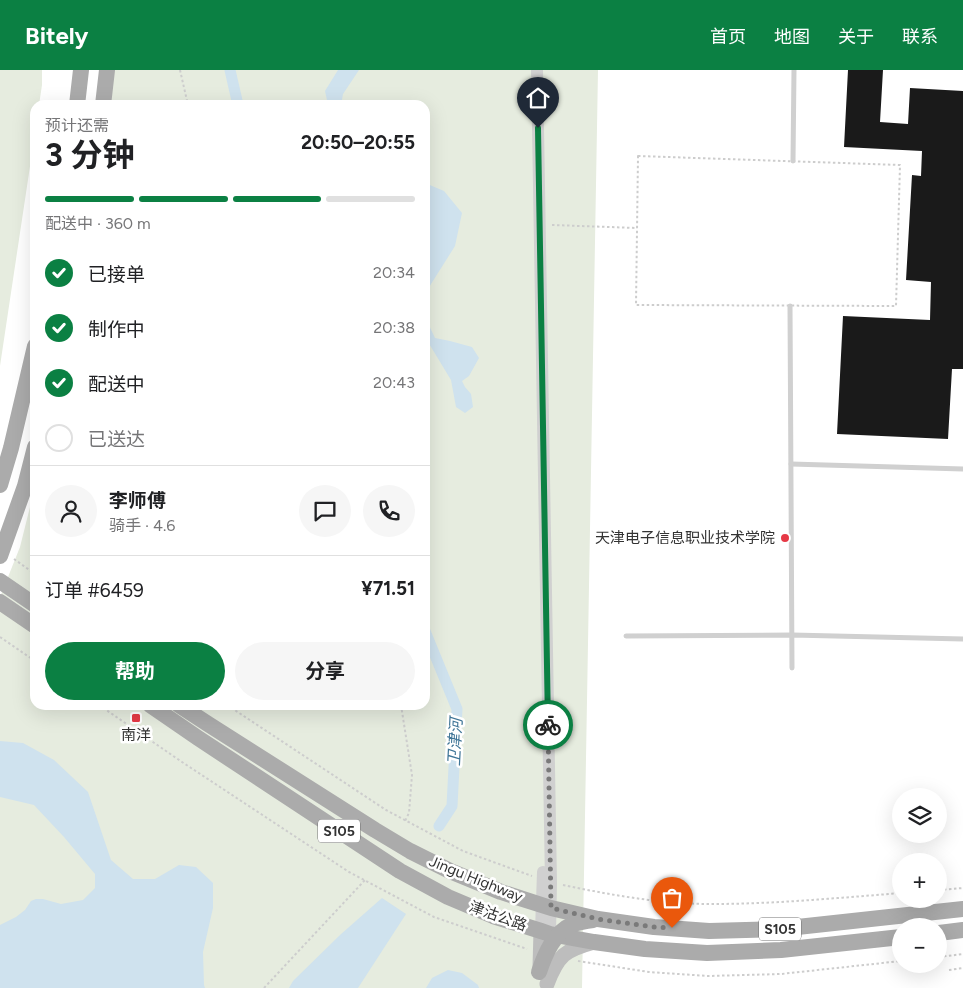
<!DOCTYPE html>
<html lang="zh">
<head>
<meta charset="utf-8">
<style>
	:root { --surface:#fff; --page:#f6f6f6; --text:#202124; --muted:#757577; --line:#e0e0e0; --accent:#0b8043 }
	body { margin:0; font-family:Figtree,"Noto Sans SC",sans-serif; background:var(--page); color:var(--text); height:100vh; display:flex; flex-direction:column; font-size:19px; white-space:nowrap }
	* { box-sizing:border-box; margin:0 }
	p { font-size:16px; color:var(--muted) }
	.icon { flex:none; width:28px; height:28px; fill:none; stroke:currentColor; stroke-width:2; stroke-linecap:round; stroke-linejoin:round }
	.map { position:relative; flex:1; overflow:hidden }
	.panel { position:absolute; left:30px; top:30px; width:400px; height:610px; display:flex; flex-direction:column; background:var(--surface); border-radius:15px; box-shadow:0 5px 20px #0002 }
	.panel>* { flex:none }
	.controls { position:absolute; left:892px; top:718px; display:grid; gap:10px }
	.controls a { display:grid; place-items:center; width:55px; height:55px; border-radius:50%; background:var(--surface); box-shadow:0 5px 20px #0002; font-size:25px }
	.pin { position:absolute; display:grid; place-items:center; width:42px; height:42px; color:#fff; margin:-51px -21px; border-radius:50% 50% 50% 0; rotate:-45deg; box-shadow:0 0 5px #0007 }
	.pin .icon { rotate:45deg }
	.courier { position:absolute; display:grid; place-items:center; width:50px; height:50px; margin:-25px; border:4px solid #0b8043; border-radius:50%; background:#fff; color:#222; box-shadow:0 1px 6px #0007 }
	.summary em { font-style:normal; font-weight:700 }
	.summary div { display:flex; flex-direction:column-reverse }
	.summary { display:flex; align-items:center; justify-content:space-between; height:85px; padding:0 15px }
	h1 { font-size:32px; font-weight:700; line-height:38px }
	.bar { display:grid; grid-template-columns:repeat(4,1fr); gap:8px 5px; align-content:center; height:60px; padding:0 15px }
	.bar i { height:6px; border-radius:4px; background:var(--line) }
	.bar .current { background:var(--accent) }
	.bar p { grid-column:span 4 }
	.line { display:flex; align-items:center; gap:12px; padding:0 15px; border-top:1px solid var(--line) }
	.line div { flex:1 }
	.round { display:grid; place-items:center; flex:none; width:52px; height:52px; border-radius:26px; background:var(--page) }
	ol { padding:0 15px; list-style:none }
	li { display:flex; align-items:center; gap:15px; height:55px }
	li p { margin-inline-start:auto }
	li .icon { padding:5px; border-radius:50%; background:var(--accent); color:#fff; stroke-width:4 }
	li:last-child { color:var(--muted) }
	li i { width:28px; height:28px; border:2px solid var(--line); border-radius:50% }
	.cta { display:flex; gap:10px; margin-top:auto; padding:10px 15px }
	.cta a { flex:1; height:58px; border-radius:30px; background:var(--accent); color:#fff; font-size:20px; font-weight:700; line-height:58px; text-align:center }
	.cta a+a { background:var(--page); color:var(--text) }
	header { display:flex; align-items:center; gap:30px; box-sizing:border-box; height:70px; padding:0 25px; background:var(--accent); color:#fff }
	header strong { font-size:24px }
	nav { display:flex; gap:28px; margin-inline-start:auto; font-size:18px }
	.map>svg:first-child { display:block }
	.green { fill:#e6ecdf }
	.water { fill:#cfe2ee }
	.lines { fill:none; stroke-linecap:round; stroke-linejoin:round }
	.canal { stroke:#cfe2ee; stroke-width:11 }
	.building { fill:#1a1a1a }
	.path { stroke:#cdcdcd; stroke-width:2; stroke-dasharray:2.5 2.5; stroke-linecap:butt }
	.service { stroke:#d0d0d0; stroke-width:5 }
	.tertiary { stroke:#d0d0d0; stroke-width:12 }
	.secondary { stroke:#bdbdbd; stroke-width:15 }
	.primary { stroke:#ababab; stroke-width:16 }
	.done { stroke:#7a7a7a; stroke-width:5; stroke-dasharray:0 9 }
	.route { stroke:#0b8043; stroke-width:6 }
	.poi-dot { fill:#e63946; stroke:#fff; stroke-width:2 }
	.labels { text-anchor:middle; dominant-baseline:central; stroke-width:5; stroke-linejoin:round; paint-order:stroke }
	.shield { fill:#fff; stroke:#707070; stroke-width:1 }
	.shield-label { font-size:14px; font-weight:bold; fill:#333 }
	.poi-label { font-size:15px; fill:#333; stroke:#fff; text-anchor:end }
	.street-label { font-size:15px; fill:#333; stroke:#fff }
	.water-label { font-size:16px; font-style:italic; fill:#3f7597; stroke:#fff }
</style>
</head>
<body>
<header>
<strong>Bitely</strong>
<nav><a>首页</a><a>地图</a><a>关于</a><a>联系</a></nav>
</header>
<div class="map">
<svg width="963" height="918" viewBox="0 0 963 918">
	<rect width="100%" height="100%" fill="#fff"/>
	<g class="green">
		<polygon points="0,0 42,0 42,15 39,35 35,35 35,63 0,296"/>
		<polygon points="113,0 598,0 582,918 0,918 0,527 20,477 35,417 35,635 425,635 425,35 108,35"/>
	</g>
	<g class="water">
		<polygon points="338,0 359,0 343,24 341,35 328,35 325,21"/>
		<polygon points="425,113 444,121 462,143 455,176 426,222 425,247 435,268 450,271 472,277 479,288 469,306 462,311 465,317 471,324 473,337 465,343 456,337 451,310 425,267"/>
		<polygon points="0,671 23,673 54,690 88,722 111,790 133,809 155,809 179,795 196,797 213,813 213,838 203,882 204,915 205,918 0,918 0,855 16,847 25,840 31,831 36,829 43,829 61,834 83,830 95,818 95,804 64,767 34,735 0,727"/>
		<polygon points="382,828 406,844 358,918 289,918 293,911 340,865"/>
		<polygon points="448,900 462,903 478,915 479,918 426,918 432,908"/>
	</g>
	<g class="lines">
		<g class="canal">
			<polyline points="230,0 238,35"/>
			<polyline points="425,561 457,639 452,736 439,756"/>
		</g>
	</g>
	<polygon class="building" points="848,0 883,0 880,52 908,54 910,18 963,21 963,299 952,299 948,369 837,364 843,246 930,250 931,212 906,210 912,105 921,106 922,81 844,77"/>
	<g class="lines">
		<g class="path">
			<polyline points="180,0 188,35"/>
			<polygon points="638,86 900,95 896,236 636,235"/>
			<polyline points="552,155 637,158"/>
			<polyline points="14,489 35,504"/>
			<polyline points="0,567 35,591"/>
			<polyline points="99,635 182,692 349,802 434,847 527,879"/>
			<polyline points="227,635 386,740 463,781 532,806"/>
			<polyline points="401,635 412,705 409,743 405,751"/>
			<path d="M563,815C611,825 661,834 711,834C774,834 838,828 901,823"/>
			<polyline points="939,820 963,818"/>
			<polyline points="939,887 963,884"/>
			<polyline points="578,891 649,902 708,906 781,904 901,891"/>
			<polyline points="949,900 963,898"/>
			<polyline points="264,918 365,810"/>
		</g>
		<g class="service">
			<polyline points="793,91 794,0"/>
			<polyline points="790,236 792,598"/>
			<polyline points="791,394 963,399"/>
			<polyline points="626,566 792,565 963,569"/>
		</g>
		<g class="tertiary">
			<polyline points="537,0 551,813 550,864"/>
			<polyline points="541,861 543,802"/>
		</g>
		<g class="secondary">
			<polyline points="540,897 541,861"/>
			<path d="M547,914C558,885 565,880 594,872"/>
		</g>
		<g class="primary">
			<polyline points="77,35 81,0"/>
			<polyline points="103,35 107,0"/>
			<polyline points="0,415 11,378 35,276"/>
			<polyline points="0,486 25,416 35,377"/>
			<polyline points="0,511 35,535"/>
			<polyline points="0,532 35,556"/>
			<polyline points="150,635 198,668 400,801 448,827 493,846 541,861 550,864 594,872 645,879 707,883 781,880 901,867"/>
			<polyline points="179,635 208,654 375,760 410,781 450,801 501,822 551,838 598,849 654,857 709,861 779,859 963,839"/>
			<polyline points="939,863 963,860"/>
			<path d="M539,902C545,884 554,862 573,854C580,852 586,851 593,850"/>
		</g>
	</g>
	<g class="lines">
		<polyline class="done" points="548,655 551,838 598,849 654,857 672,858"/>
		<polyline class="route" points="538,58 548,655"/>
	</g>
	<g class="poi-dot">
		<circle cx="785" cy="468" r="5"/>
		<rect x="131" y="643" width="10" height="10" rx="2.5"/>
	</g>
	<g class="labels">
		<g class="shield">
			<rect x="318" y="749.5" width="42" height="23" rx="4"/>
			<rect x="759" y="847.5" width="42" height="23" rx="4"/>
		</g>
		<g class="shield-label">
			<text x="339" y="761">S105</text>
			<text x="780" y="859">S105</text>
		</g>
		<g class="poi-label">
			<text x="775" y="468">天津电子信息职业技术学院</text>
			<text x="136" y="665" text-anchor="middle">南洋</text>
		</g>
		<g class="street-label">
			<text transform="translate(476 809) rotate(22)">Jingu Highway</text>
			<text transform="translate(498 846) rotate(20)">津沽公路</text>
		</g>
		<g class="water-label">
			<text transform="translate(455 672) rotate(-87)">卫津河</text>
		</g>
	</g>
</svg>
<div class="controls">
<a><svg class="icon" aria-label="layers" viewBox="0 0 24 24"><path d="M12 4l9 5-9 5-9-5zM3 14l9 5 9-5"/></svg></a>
<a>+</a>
<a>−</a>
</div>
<div class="pin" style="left:672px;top:858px;background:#ea580c"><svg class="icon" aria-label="bag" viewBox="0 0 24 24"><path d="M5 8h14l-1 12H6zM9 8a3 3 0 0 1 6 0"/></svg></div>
<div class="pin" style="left:538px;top:58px;background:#1f2937"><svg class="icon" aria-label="home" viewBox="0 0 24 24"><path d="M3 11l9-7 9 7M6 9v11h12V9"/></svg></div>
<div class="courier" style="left:548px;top:655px"><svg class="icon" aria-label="bike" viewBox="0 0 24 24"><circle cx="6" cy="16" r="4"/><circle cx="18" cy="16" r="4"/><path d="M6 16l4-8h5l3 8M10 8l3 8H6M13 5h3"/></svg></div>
<section class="panel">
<div class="summary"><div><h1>3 分钟</h1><p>预计还需</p></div><em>20:50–20:55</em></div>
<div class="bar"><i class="current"></i><i class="current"></i><i class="current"></i><i></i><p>配送中 · 360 m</p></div>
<ol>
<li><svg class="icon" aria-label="check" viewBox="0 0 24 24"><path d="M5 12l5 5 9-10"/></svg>已接单<p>20:34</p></li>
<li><svg class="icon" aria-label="check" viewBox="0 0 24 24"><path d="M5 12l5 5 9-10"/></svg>制作中<p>20:38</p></li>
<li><svg class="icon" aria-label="check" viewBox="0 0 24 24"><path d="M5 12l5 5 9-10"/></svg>配送中<p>20:43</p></li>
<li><i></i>已送达</li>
</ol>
<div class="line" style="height:90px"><a class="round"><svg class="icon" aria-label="person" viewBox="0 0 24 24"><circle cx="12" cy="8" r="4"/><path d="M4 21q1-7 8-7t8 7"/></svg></a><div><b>李师傅</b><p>骑手 · 4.6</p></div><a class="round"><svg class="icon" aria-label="chat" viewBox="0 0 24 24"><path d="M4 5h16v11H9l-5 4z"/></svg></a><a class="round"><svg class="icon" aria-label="phone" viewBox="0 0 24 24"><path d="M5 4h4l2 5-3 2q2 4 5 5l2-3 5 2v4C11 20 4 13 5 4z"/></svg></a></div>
<div class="line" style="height:65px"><div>订单 #6459</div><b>¥71.51</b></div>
<div class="cta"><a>帮助</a><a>分享</a></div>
</section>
</div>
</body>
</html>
